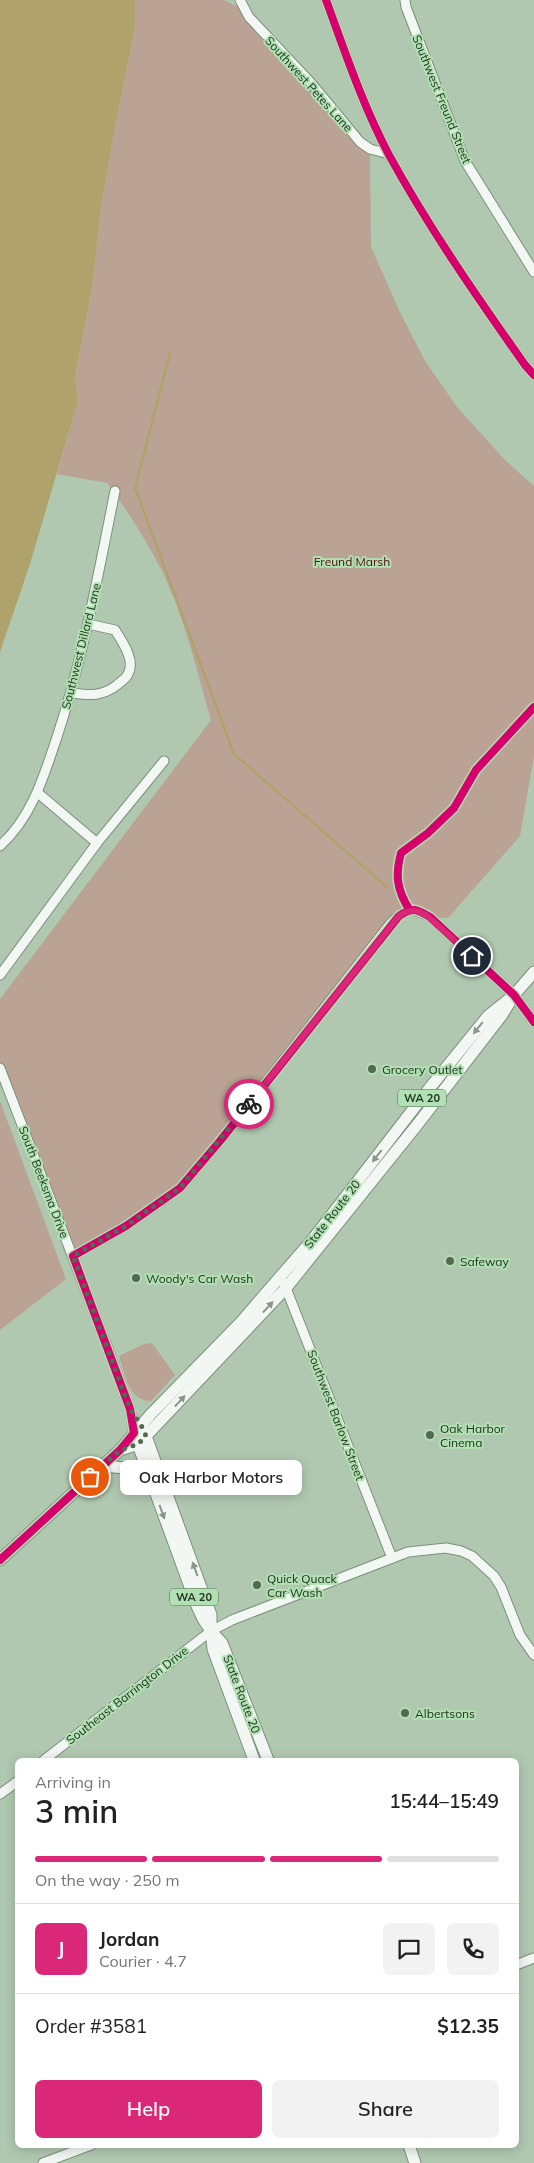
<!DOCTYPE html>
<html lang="en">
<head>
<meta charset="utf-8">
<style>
	:root { --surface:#fff; --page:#f2f2f2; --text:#222; --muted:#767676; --line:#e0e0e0; --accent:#db2777 }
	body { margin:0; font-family:Mulish,sans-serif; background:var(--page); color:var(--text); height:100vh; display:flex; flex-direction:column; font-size:19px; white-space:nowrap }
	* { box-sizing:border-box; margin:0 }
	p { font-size:16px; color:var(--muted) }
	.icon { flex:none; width:28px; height:28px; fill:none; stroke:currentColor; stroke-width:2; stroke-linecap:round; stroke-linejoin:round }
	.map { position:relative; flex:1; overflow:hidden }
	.details { position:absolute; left:15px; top:1758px; width:504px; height:390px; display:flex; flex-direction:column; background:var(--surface); border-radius:8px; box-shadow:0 2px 12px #0003 }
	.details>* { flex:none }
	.pin { position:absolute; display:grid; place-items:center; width:42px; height:42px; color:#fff; margin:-21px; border:2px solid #fff; border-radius:50%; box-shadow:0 1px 5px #0007 }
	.courier { position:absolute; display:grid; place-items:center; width:50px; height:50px; margin:-25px; border:4px solid #db2777; border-radius:50%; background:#fff; color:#222; box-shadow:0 1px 6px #0007 }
	.bubble { position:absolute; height:35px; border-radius:8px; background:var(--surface); box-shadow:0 2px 12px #0003; font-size:16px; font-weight:600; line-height:35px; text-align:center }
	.headline em { font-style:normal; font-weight:600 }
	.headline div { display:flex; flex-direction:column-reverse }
	.headline { display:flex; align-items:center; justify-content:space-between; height:85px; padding:0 20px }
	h1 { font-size:32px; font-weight:600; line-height:38px }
	.bar { display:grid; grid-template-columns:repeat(4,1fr); gap:8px 5px; align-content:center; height:60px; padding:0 20px }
	.bar i { height:6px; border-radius:4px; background:var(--line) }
	.bar .selected { background:var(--accent) }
	.bar p { grid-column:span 4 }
	.line { display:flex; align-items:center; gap:12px; padding:0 20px; border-top:1px solid var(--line) }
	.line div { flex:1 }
	.round { display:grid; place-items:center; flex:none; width:52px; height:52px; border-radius:8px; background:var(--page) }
	.primary-button { display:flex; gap:10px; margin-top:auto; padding:10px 20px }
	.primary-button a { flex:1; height:58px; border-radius:8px; background:var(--accent); color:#fff; font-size:20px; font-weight:600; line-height:58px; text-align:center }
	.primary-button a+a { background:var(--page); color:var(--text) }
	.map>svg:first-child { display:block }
	.green { fill:#baa394 }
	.water { fill:#b0a26b }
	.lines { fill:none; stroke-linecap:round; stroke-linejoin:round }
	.stream { stroke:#b0a26b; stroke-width:2.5 }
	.minor-casing { stroke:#7c8f7d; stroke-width:11 }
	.major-casing { stroke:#7c8f7d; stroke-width:13 }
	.minor { stroke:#f3f7f3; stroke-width:9 }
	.major { stroke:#f3f7f3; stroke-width:11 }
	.cycleway-casing { stroke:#b1e0b2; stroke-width:11 }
	.cycleway { stroke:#d6006c; stroke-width:8 }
	.oneway { fill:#8a968a }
	.done { stroke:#546854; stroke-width:5; stroke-dasharray:0 9 }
	.route { stroke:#db2777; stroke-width:6 }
	.poi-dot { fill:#546854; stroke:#b1e0b2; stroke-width:2 }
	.labels { text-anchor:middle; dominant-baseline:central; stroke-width:4; stroke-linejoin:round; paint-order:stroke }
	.shield { fill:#b1e0b2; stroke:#4d684d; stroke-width:1 }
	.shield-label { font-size:11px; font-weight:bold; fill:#223422 }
	.street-label { font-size:12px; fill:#223422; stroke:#b1e0b2 }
	.park-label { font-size:12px; fill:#510d0e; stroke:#b1e0b2 }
	.poi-label { font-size:12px; fill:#223422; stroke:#b1e0b2; text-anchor:start }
</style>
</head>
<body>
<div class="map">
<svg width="534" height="2163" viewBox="0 0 534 2163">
	<rect width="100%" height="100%" fill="#b0c8b0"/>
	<g class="green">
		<path d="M135,0H224L245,10L370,149L371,247L399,310L425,361L457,407L505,460L534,486V756L520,836L448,918L430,917L418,910L399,916L180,1188L73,1256L0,1068V999L211,720C197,671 185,618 162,571C146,540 128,511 107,483L57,474L78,401L75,377L92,288L101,208L114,133L135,27Z"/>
		<polygon points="0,1101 66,1279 0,1330"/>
		<path d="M152,1343L175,1375L151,1401C128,1401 125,1374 119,1356L144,1344Z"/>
	</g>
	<polygon class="water" points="0,0 135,0 135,27 114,133 101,208 92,288 75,377 78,401 30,564 0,652"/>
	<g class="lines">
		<polyline class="stream" points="170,353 135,488 234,754 387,887"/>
		<defs>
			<g id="minor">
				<polyline points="240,0 249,17 312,84 360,142 370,149 389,154"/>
				<path d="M326,0C345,52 363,106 389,155C429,228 477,297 525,365L534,375"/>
				<polyline points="405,0 406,7 465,161 534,272"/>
				<path d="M72,693C89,695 102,697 117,685C120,682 126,679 128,674C136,661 122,641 115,630L88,624"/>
				<polyline points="38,793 97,843"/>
				<path d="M0,846C31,818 43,779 56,740C83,659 98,575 115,491"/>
				<polyline points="0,975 97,843 164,761"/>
				<polyline points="0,1068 110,1354 130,1409 134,1433"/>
				<path d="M73,1256L126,1226L180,1188L220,1141L390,924C405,909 411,906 430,917L514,995L534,1022"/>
				<polyline points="284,1283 392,1558"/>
				<polyline points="44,1760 211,1631 232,1620 408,1552 446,1548 461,1551 472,1556 494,1576 501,1587 520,1635 534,1655"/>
				<polyline points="0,1794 18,1781"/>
				<polyline points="516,1965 534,1958"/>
				<polyline points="43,2163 91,2145"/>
			</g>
			<g id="major">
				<polyline points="144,1431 211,1615 211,1631 222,1643 268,1760"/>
				<polyline points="136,1439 197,1606 203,1619 211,1631 213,1649 254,1760"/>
				<polyline points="120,1450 138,1444 146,1436 286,1288 417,1125 502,1015 514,995 534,972"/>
				<polyline points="102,1466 137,1469 149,1477"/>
				<polyline points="0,1560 120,1450 151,1414 241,1322 313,1239 428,1090 488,1016 514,995"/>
				<polyline points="409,2145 415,2163"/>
			</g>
		</defs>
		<use href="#minor" class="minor-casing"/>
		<use href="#major" class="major-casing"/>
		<use href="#minor" class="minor"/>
		<use href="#major" class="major"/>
		<defs>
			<g id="cycleway">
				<path d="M326,0C345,52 363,106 389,155C429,228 477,297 525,365L534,375"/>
				<path d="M409,909C397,890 395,875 401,853L428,833L454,808L476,770L534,707"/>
				<path d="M0,1560L120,1450L134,1433L130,1409L73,1256L126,1226L180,1188L220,1141L399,916C413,907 416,909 430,917L514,995L534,1022"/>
			</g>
		</defs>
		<use href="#cycleway" class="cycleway-casing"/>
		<use href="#cycleway" class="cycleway"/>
	</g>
	<defs><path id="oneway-solid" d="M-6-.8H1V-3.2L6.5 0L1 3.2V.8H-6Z" transform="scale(1.25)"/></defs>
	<g class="oneway">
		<use href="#oneway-solid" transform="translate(478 1028) rotate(129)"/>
		<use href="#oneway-solid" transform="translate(377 1156) rotate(128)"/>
		<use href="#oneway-solid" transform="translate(268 1307) rotate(-47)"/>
		<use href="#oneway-solid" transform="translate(180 1401) rotate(-47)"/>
		<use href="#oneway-solid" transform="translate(162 1512) rotate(70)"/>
		<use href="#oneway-solid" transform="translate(195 1569) rotate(-110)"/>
	</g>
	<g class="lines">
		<polyline class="done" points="90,1477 120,1450 138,1444 146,1436 141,1425 130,1409 73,1256 126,1226 180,1188 249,1104"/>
		<path class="route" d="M249,1104L399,916C410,909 414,909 426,915L472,956"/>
	</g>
	<g class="poi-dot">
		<circle cx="372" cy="1069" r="5"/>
		<circle cx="450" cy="1261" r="5"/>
		<circle cx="136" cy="1278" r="5"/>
		<circle cx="430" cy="1435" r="5"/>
		<circle cx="257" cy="1585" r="5"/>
		<circle cx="405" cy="1713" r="5"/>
	</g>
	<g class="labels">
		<g class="shield">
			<rect x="398" y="1089.5" width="48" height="17" rx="4"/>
			<rect x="170" y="1588.5" width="48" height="17" rx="4"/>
		</g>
		<g class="shield-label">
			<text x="422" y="1098">WA 20</text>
			<text x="194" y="1597">WA 20</text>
		</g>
		<g class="street-label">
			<text transform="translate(309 84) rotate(48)">Southwest Petes Lane</text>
			<text transform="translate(442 99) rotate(68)">Southwest Freund Street</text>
			<text transform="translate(81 646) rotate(-76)">Southwest Dillard Lane</text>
			<text transform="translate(44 1182) rotate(69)">South Beeksma Drive</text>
			<text transform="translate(332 1214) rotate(-52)">State Route 20</text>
			<text transform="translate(336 1415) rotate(69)">Southwest Barlow Street</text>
			<text transform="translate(242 1694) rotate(69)">State Route 20</text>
			<text transform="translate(127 1695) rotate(-38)">Southeast Barrington Drive</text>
		</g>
		<g class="park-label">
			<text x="352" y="561">Freund Marsh</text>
		</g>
		<g class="poi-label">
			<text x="382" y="1069">Grocery Outlet</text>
			<text x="460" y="1261">Safeway</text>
			<text x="146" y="1278">Woody's Car Wash</text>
			<text x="440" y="1428">Oak Harbor<tspan x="440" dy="14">Cinema</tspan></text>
			<text x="267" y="1578">Quick Quack<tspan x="267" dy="14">Car Wash</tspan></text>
			<text x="415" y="1713">Albertsons</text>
		</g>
	</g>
</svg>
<div class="pin" style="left:90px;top:1477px;background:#ea580c"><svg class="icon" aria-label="bag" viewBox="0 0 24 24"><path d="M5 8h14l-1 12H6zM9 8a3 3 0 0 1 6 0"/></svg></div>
<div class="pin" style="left:472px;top:956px;background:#1f2937"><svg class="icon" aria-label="home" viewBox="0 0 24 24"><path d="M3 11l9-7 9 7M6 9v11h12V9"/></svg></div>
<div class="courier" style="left:249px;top:1104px"><svg class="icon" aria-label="bike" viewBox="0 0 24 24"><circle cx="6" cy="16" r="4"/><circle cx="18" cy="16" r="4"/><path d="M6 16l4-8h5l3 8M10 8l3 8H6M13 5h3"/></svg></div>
<div class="bubble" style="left:120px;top:1460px;width:182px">Oak Harbor Motors</div>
<section class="details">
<div class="headline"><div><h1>3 min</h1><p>Arriving in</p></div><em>15:44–15:49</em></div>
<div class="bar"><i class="selected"></i><i class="selected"></i><i class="selected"></i><i></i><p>On the way · 250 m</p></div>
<div class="line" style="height:90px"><b class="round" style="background:var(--accent);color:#fff">J</b><div><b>Jordan</b><p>Courier · 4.7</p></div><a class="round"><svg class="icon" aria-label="chat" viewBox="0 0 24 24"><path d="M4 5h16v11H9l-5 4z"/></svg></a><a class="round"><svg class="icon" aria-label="phone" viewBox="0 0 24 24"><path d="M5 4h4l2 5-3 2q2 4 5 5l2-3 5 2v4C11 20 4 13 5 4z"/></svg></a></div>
<div class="line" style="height:65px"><div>Order #3581</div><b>$12.35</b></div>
<div class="primary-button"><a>Help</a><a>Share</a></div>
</section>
</div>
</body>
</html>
